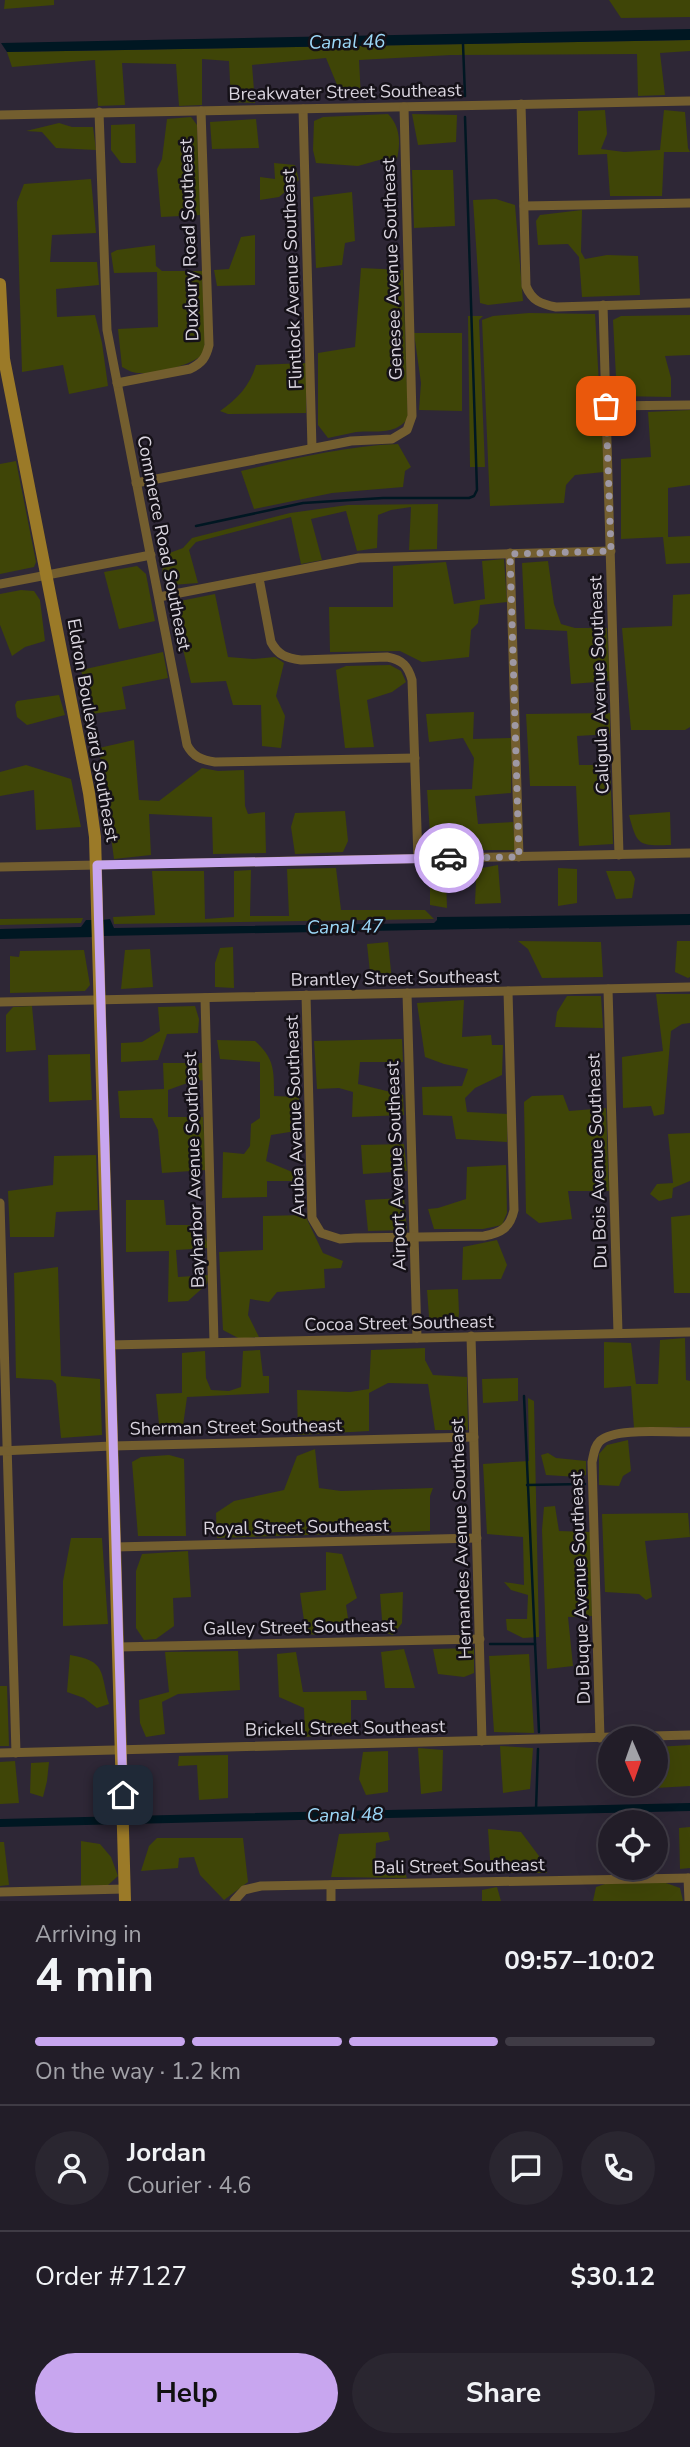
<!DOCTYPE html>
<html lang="en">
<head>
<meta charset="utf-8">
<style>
	:root { --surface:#221d28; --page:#2a2630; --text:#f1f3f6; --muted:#a2a2a8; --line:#3f3b45; --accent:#c8a6ef }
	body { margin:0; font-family:"Nunito Sans",sans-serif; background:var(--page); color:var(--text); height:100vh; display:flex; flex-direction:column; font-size:26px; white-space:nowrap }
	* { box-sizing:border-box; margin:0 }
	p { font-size:23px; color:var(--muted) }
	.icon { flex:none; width:38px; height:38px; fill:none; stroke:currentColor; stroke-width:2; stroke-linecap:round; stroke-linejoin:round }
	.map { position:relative; height:1901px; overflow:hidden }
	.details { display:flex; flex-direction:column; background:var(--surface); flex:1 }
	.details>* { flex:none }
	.needle { width:46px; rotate:178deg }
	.tools { position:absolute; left:598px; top:1726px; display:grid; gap:14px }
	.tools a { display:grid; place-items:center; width:70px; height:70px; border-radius:50%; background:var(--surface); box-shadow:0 7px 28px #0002,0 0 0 2px var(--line); font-size:35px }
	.pin { position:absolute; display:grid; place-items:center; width:60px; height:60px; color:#fff; margin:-30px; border-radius:14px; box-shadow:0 4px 10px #0006 }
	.courier { position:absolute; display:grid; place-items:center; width:70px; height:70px; margin:-35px; border:5px solid #c8a6ef; border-radius:50%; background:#fff; color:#222; box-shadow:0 2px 9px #0007 }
	.headline em { font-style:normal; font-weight:700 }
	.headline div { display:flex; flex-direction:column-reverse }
	.headline { display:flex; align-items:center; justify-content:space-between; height:119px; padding:0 35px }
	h1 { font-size:46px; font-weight:700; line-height:52px }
	.bar { display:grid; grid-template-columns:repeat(4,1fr); gap:10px 7px; align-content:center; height:84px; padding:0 35px }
	.bar i { height:9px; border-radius:5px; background:var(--line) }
	.bar .active { background:var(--accent) }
	.bar p { grid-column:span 4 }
	.line { display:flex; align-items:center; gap:18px; padding:0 35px; border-top:2px solid var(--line) }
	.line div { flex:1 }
	.round { display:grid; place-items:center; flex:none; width:74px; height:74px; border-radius:37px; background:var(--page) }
	.button { display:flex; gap:14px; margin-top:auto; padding:14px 35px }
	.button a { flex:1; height:80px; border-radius:42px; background:var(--accent); color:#111; font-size:28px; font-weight:700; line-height:80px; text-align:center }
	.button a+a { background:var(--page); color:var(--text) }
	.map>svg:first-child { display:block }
	.green { fill:#3f4507 }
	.water { fill:#001722 }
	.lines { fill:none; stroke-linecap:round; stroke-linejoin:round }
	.stream { stroke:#001722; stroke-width:2.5 }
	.canal { stroke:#001722; stroke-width:8 }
	.street { stroke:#735e2f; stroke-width:9 }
	.secondary { stroke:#9b7a28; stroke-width:12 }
	.done { stroke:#9e98a4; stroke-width:7; stroke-dasharray:0 12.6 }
	.route { stroke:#c8a6ef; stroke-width:9 }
	.labels { text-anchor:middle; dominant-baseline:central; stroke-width:5; stroke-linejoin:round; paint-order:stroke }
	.street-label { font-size:18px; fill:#dad5df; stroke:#151118 }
	.water-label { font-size:19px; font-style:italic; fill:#9cd8f8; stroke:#151118 }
</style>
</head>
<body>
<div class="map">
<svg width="690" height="1901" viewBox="0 0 690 1901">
	<rect width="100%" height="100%" fill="#2e2736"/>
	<g class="green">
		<polygon points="5,0 54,0 54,5 4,9"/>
		<polygon points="609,0 690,0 690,17 621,18"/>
		<polygon points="690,40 690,51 660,53 665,95 638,96 637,54 451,55 359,60 361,98 342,97 326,58 252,65 255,103 231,102 229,61 202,59 202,105 179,106 176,64 122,63 125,105 98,106 95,60 12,67 7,52"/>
		<polygon points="605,110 607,134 601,149 624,152 660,150 664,110 685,112 688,148 690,152 664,152 662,196 610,196 607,154 578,155 578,111"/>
		<path d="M388,114C400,126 401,143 397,159L379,160L358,166L316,163L313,150L314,121L323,117Z"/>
		<polygon points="412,114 457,115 456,142 418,145"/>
		<polygon points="191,117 197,125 200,215 161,217 157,169 162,159 167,119"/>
		<polygon points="256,119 259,148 212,149 210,122"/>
		<polygon points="59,123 72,127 93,127 96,150 56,148 42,132 26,131"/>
		<polygon points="135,124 136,163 121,163 111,150 111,125"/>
		<polygon points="274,163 295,165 299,180 279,197 260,200 260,177 275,179"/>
		<polygon points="412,170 453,170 455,226 414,228"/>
		<polygon points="91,179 96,233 52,235 50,262 97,262 99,285 56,289 57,317 95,315 102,343 108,386 69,394 63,365 22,372 17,202 24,184"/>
		<polygon points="352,192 355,241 345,243 342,265 316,268 313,197"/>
		<polygon points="496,199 515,205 523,301 488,305 480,303 473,200"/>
		<polygon points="582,210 581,252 585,259 607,255 638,256 640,295 582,297 579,257 568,244 538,245 536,221 540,215"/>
		<polygon points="255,235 255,285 217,286 214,270 229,269 241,237"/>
		<path d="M155,245L156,266L162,271H202L205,340L204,354C189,366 157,374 138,373C132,373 126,369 122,367L118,329L158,327L157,272L114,273L111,253L117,250Z"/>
		<path d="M361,268L403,270L408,418C395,436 376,430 356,432C347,434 337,436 328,438L318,425V353L355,347Z"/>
		<polygon points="529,313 595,314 604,472 575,475 566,485 564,503 490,506 482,320 493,316"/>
		<polygon points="690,315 690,355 665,356 671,378 671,397 617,396 613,320 621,316"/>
		<polygon points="468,316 483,316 479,320 485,467 470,467"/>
		<polygon points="414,333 462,333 462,411 419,410 421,383"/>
		<path d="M306,363V413L228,414L220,411C237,399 250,386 256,365Z"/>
		<polygon points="690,410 690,485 668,488 668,537 690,536 690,563 666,564 663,537 621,539 621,459 651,457 648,412"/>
		<path d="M398,444L411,467L405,471L403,487L332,493L254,509L241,471C293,459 345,446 398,444Z"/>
		<polygon points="16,461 36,562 34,567 0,574 0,464"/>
		<polygon points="438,504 437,549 409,550 411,507 391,510 378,515 377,548 357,551 346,511 311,519 322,560 301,564 291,517 196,542 189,550 198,583 172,585 162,574 164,555 183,548 192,538 290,513 348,505"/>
		<polygon points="504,559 507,602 480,605 478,623 471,630 469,657 422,662 400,651 330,652 329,607 393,607 393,566 446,562 454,604 485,599 482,561"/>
		<polygon points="548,561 554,604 561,624 575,628 607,628 610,681 571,684 567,631 525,629 522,563"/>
		<polygon points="137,566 146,574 155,621 119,629 104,572"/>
		<polygon points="21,590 34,591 40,600 45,641 25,647 12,656 0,625 0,594"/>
		<polygon points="215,594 228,657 253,659 275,657 284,663 276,696 285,716 281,748 262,746 261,705 233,705 226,681 191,683 174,611 180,601"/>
		<polygon points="690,594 690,727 685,730 631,730 622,628 672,626 673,595"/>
		<polygon points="163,652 168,678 122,687 126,709 92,714 81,670"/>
		<polygon points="390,665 401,671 406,682 392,692 367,700 374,747 345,748 336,670 346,666"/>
		<polygon points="59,695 65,715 27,725 17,717 15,705 17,701"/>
		<polygon points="474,712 473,739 512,738 511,793 475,796 478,824 513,822 515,850 443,850 431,847 427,790 472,789 474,758 463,738 429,742 426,714"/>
		<polygon points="610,713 610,734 577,736 579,765 610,765 613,844 579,846 576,786 530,786 526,714"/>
		<polygon points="134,740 139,800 159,801 202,768 218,771 244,770 245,806 248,814 265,812 266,853 213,854 212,817 149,814 151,855 114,859 99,748"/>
		<polygon points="26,765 71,779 81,827 36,830 34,790 0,796 0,772"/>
		<polygon points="345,811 348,841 343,852 295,854 291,827 295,813"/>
		<path d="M670,812L671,845C639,846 637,846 629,815Z"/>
		<polygon points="498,865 501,903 475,904 476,880 482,868"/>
		<polygon points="336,868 341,910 425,910 434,919 114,924 113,917 155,915 152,871 204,871 205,919 234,917 234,871 251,870 250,916 289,916 287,869"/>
		<polygon points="558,868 577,869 577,903 558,906"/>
		<polygon points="606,871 631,871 635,879 632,898 616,899"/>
		<polygon points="430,875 446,877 447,908 430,905"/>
		<polygon points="83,918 81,923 0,925 0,919"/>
		<polygon points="518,941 601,942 603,977 542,978 528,949"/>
		<polygon points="677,941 690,941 690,977 688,978 675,972"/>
		<polygon points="388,942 392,981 371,982 367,944"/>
		<polygon points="233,947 234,988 215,987 215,963 220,948"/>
		<polygon points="150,949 153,987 121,989 125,950"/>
		<polygon points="84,950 90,985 85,991 10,993 10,956 19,957 20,951"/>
		<polygon points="656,994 690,994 690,1023 682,1024 671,1031 664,1114 654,1116 651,1106 623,1108 622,1057 663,1051"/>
		<polygon points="567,996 601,996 603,1028 555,1027 557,1012"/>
		<polygon points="464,1000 462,1037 491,1035 492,1045 503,1045 502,1075 475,1088 465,1098 467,1112 508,1114 507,1142 456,1139 452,1116 423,1115 422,1087 462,1086 468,1069 444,1064 425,1057 417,1003"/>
		<polygon points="32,1006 36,1050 6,1052 6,1015 13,1007"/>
		<polygon points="195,1006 199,1019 198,1033 167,1034 158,1060 121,1062 121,1043 142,1042 160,1031 158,1007"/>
		<polygon points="402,1039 403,1062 360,1062 358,1084 403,1095 404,1115 352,1117 353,1092 339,1088 317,1089 314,1041"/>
		<path d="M217,1040L255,1041C275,1059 274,1071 274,1096L299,1097L302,1130L271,1135L266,1161L297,1174L302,1181H267V1197L222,1198L223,1152L244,1154L250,1146L251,1124L260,1118V1062L220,1059Z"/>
		<polygon points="90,1054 92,1100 49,1102 48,1055"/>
		<polygon points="163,1063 203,1063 204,1080 190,1082 168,1090 168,1117 203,1117 206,1170 162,1173 158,1130 152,1118 120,1118 118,1091 164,1089"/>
		<polygon points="563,1095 569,1111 606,1108 609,1191 568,1191 572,1219 539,1223 526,1213 524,1102 532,1096"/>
		<polygon points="690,1133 690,1181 673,1188 672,1198 659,1201 650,1194 657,1184 673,1183 668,1134"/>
		<polygon points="404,1144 407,1171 363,1174 361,1145"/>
		<polygon points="96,1155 98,1210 56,1212 54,1237 10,1237 8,1191 53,1185 54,1156"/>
		<polygon points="506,1165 507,1213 502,1225 483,1229 434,1229 428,1209 438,1208 466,1199 467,1167"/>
		<polygon points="404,1198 407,1230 368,1231 365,1200"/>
		<path d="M126,1200H164L166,1225C193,1226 200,1219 209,1248L176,1250L178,1277L209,1275L207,1284L188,1301L168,1302L169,1251L126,1252Z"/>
		<polygon points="305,1215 323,1253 343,1261 341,1268 324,1269 325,1288 277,1292 269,1302 250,1299 248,1315 259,1337 240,1339 223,1330 219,1252 263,1250 263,1216"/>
		<polygon points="690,1215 690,1293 674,1293 671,1217"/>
		<polygon points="497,1240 507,1265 501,1279 462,1280 463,1247"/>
		<polygon points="58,1267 61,1376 100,1379 102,1435 61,1438 56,1384 52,1380 16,1378 14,1273"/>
		<polygon points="458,1289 459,1313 457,1329 430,1329 427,1290"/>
		<polygon points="685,1338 686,1380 690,1381 690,1427 634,1428 631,1386 604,1388 604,1342 631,1343 636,1384 658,1384 660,1340"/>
		<polygon points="425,1348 425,1360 433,1375 467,1377 468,1430 435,1430 428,1384 388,1383 369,1393 369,1431 298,1435 297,1390 350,1392 369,1389 371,1350"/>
		<polygon points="260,1350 263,1376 269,1376 269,1393 187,1397 182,1433 160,1434 156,1394 182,1393 182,1353 205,1351 206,1378 211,1390 229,1391 241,1387 243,1351"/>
		<polygon points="518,1378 518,1401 483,1403 482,1379"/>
		<polygon points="528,1398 534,1401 539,1637 523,1638 507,1630 506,1619 527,1619 528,1595 511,1590 504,1582 524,1585 523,1537 487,1534 483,1464 529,1461"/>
		<polygon points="628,1440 631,1471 623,1476 619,1486 599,1485 599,1454 607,1445"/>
		<polygon points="315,1449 319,1488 341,1491 433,1488 430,1496 430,1531 217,1538 216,1513 234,1501 284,1490 297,1456"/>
		<polygon points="548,1453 556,1458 586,1461 586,1475 578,1477 546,1475 541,1455"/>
		<polygon points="169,1455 184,1459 186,1536 138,1536 132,1462 141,1457"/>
		<polygon points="555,1506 559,1531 590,1532 592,1616 568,1617 573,1666 547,1669 542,1530 544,1507"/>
		<polygon points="688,1513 690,1537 645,1541 652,1597 646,1600 639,1594 605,1592 602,1514"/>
		<polygon points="71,1538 102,1538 108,1624 63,1626 63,1581"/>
		<polygon points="188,1551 191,1597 173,1598 174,1626 156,1639 144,1640 136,1628 136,1571 142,1554"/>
		<polygon points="326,1552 342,1554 357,1598 346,1605 349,1625 320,1635 306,1634 300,1593 326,1590"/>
		<polygon points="403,1592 402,1623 393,1635 383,1632 380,1594"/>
		<polygon points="474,1648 474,1673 464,1677 438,1674 433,1649"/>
		<polygon points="404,1649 415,1688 385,1688 381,1652"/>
		<polygon points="238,1651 240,1690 178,1694 162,1702 165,1734 146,1737 140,1723 139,1700 169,1692 165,1652"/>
		<polygon points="296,1652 303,1692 366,1691 367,1700 351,1700 351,1733 305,1737 304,1708 279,1697 277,1654"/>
		<polygon points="529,1654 534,1733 494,1732 489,1656"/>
		<path d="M70,1655C107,1661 100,1672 109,1704L97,1708L84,1698L67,1692Z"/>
		<polygon points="0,1686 7,1686 9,1746 0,1746"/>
		<polygon points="690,1745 690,1786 638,1789 638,1783 656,1783 656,1747"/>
		<polygon points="500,1746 533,1748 530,1789 503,1793"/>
		<polygon points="418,1748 443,1750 442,1791 421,1794"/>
		<polygon points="388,1751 388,1792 366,1795 359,1779 363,1752"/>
		<polygon points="228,1755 228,1798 199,1800 197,1765 178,1766 179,1756"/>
		<polygon points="15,1761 19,1803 0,1804 0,1762"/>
		<polygon points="49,1762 47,1781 43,1797 30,1793 31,1763"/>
		<polygon points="690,1827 690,1868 680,1869 679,1828"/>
		<polygon points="488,1829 521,1832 542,1860 547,1873 491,1873"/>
		<polygon points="388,1832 390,1840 376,1843 375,1871 404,1870 407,1878 331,1877 339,1834"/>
		<polygon points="157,1838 243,1838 248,1882 224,1900 200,1875 194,1857 179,1858 178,1868 141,1871 149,1846"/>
		<polygon points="81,1841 100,1844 111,1857 118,1876 108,1885 81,1886"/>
		<polygon points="0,1842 4,1842 9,1885 0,1886"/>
		<polygon points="608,1883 666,1883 680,1888 683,1901 593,1901 596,1887"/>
		<polygon points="497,1887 501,1901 482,1901 482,1890"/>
	</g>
	<g class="water">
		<polygon points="690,29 690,40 7,52 1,43"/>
		<polygon points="690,914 690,925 102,936 102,920 110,919 114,928 434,923 437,920 437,917"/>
		<polygon points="86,920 94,920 95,937 0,939 0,929 81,927"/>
	</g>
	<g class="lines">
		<g class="stream">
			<polyline points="463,44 465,96"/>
			<polyline points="196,526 303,503 383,498 469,498 474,496 477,490 465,117"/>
			<polyline points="524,1396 539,1732"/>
			<polyline points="527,1485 585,1484"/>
			<polyline points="490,1644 535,1644"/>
			<polyline points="536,1810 538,1749"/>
		</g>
		<polyline class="canal" points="0,1823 690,1807"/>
		<g class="street">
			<path d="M521,104L526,286C532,301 541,304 556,307L690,303"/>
			<polyline points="303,109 312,448"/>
			<path d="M99,112L107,330L187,745C193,757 202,760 215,762L415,758"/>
			<polyline points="0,115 690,101"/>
			<polyline points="524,206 690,203"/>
			<polyline points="603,305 619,855"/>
			<path d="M117,383L190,369C202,363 206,358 209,345L201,111"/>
			<polyline points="606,406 690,405"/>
			<polyline points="136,483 351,441 392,439 407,430 412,416 404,107"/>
			<polyline points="510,553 519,857"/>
			<path d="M259,578L271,642C278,655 286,658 301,660L387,657C403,660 408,666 412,680L418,859"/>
			<polyline points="0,584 151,555"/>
			<polyline points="159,597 359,558 611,551"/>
			<polyline points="0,867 690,853"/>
			<polyline points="608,989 618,1333"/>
			<polyline points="407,993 417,1338"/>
			<path d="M306,995L312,1218L321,1233L340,1239L355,1238L484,1236C501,1233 510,1228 514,1210L508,991"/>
			<polyline points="205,998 214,1342"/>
			<polyline points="0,1002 690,987"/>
			<polyline points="0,1203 16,1753"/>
			<polyline points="471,1336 482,1741"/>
			<polyline points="109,1345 690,1332"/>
			<polyline points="0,1451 112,1446 474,1437"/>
			<polyline points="115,1547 477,1538"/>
			<polyline points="118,1647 480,1639"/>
			<path d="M600,1738L592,1462C594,1454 594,1447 600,1441C616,1427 669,1433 690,1432"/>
			<polyline points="0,1753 690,1735"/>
			<polyline points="688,1878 689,1901"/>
			<polyline points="331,1885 331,1901"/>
			<polyline points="0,1892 125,1889"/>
			<polyline points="234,1901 244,1890 261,1886 690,1878"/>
		</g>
		<polyline class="secondary" points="0,284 4,359 89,793 95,837 125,1901"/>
	</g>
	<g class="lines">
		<polyline class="done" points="449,858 519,857 510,554 611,551 606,406"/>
		<polyline class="route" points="123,1795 97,865 449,858"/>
	</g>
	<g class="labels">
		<g class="street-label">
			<text transform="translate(345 92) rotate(-1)">Breakwater Street Southeast</text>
			<text transform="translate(189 240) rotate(-92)">Duxbury Road Southeast</text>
			<text transform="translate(392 269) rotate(-92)">Genesee Avenue Southeast</text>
			<text transform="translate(292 279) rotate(-92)">Flintlock Avenue Southeast</text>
			<text transform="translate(164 543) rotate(79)">Commerce Road Southeast</text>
			<text transform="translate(599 685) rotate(-92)">Caligula Avenue Southeast</text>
			<text transform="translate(93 730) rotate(80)">Eldron Boulevard Southeast</text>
			<text transform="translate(395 978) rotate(-1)">Brantley Street Southeast</text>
			<text transform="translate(295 1116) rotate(-92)">Aruba Avenue Southeast</text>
			<text transform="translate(597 1161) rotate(-92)">Du Bois Avenue Southeast</text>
			<text transform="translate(396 1166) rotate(-92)">Airport Avenue Southeast</text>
			<text transform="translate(194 1170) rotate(-92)">Bayharbor Avenue Southeast</text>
			<text transform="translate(399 1323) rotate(-1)">Cocoa Street Southeast</text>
			<text transform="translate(236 1427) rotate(-1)">Sherman Street Southeast</text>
			<text transform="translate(296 1527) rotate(-1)">Royal Street Southeast</text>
			<text transform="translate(461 1539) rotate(-92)">Hernandes Avenue Southeast</text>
			<text transform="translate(580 1588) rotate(-92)">Du Buque Avenue Southeast</text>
			<text transform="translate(299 1627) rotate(-1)">Galley Street Southeast</text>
			<text transform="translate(345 1728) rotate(-1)">Brickell Street Southeast</text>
			<text transform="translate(459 1866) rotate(-1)">Bali Street Southeast</text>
		</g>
		<g class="water-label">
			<text transform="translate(347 42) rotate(-1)">Canal 46</text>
			<text transform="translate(345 927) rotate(-1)">Canal 47</text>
			<text transform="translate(345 1815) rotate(-1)">Canal 48</text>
		</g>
	</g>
</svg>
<div class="tools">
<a><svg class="needle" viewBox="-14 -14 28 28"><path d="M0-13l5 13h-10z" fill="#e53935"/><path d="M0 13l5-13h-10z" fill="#a2a2a8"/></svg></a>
<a><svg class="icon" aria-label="locate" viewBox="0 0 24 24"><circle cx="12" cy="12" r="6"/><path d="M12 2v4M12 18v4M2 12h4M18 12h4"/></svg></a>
</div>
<div class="pin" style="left:606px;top:406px;background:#ea580c"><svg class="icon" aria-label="bag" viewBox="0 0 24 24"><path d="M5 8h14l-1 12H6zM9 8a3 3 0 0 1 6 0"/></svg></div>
<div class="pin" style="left:123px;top:1795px;background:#1f2937"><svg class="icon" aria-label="home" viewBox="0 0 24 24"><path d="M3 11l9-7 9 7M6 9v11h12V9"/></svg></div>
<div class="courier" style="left:449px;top:858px"><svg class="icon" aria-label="car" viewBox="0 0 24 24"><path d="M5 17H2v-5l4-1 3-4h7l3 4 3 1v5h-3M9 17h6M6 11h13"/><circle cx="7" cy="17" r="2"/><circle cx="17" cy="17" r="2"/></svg></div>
</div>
<section class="details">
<div class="headline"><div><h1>4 min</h1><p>Arriving in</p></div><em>09:57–10:02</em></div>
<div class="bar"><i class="active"></i><i class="active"></i><i class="active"></i><i></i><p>On the way · 1.2 km</p></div>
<div class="line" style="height:126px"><a class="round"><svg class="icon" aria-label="person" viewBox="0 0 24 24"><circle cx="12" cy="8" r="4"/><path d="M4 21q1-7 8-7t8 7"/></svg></a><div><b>Jordan</b><p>Courier · 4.6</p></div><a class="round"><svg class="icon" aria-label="chat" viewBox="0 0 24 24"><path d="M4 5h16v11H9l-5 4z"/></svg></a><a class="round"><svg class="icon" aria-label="phone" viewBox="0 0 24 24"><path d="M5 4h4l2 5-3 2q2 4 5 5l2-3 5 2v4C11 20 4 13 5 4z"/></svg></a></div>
<div class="line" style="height:91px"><div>Order #7127</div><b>$30.12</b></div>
<div class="button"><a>Help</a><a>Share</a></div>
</section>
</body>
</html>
